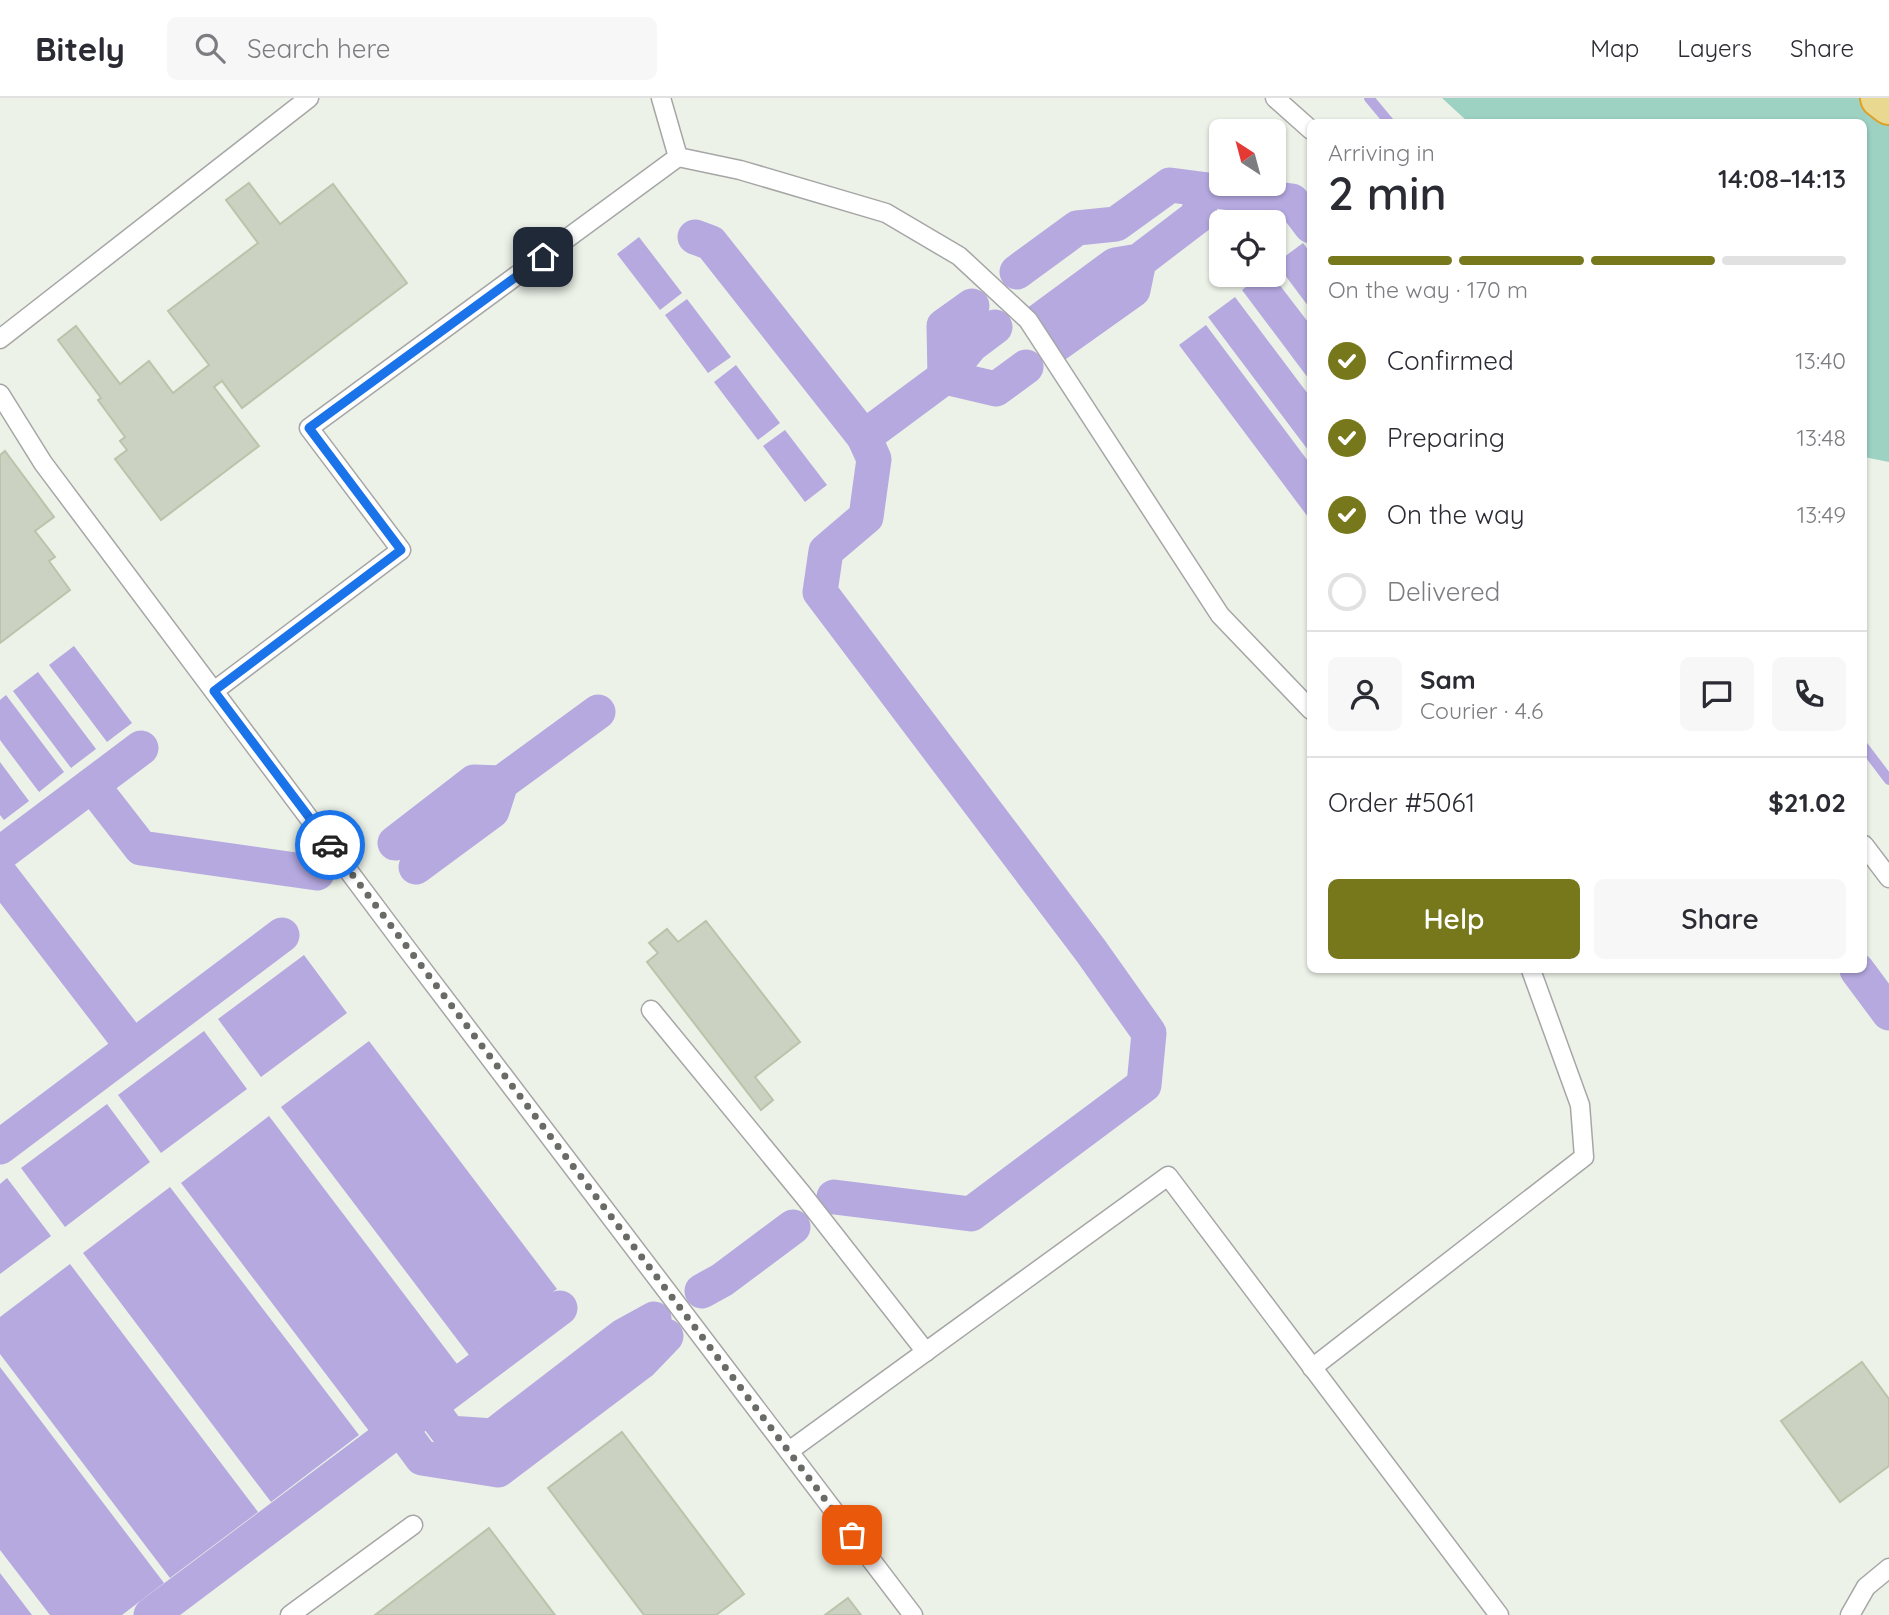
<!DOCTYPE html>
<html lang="en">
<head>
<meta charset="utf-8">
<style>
	:root { --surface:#fff; --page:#f7f7f7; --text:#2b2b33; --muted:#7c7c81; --line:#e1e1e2; --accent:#77771c }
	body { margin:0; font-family:Quicksand,sans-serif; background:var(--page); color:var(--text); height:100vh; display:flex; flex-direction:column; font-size:26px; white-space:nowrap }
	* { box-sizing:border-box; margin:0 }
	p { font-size:23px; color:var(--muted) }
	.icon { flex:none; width:38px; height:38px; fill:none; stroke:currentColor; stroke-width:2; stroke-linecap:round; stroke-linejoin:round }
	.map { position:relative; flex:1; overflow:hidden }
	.sheet { position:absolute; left:1307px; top:21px; width:560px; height:854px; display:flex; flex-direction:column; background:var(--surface); border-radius:10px; box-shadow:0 2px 5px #0004 }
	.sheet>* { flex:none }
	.needle { width:46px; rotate:324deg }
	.controls { position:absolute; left:1209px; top:21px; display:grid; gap:14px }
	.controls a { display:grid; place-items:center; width:77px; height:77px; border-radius:10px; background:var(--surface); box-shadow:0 2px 5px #0004; font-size:35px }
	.pin { position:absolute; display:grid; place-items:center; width:60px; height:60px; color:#fff; margin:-30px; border-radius:14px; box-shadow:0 4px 10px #0006 }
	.courier { position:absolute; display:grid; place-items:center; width:70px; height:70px; margin:-35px; border:5px solid #1a73e8; border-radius:50%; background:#fff; color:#222; box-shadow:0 2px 9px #0007 }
	.summary em { font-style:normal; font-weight:600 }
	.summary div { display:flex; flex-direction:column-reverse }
	.summary { display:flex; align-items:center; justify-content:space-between; height:119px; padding:0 21px }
	h1 { font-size:46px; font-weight:600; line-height:52px }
	.bar { display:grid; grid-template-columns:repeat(4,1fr); gap:10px 7px; align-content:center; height:84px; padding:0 21px }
	.bar i { height:9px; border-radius:5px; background:var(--line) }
	.bar .on { background:var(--accent) }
	.bar p { grid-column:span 4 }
	.line { display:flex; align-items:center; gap:18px; padding:0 21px; border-top:2px solid var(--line) }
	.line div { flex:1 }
	.round { display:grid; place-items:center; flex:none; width:74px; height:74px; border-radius:10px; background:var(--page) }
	ol { padding:0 21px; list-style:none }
	li { display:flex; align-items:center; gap:21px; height:77px }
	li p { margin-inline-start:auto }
	li .icon { padding:7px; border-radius:50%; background:var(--accent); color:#fff; stroke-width:4 }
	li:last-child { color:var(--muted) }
	li i { width:38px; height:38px; border:4px solid var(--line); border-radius:50% }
	.button { display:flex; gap:14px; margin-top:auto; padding:14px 21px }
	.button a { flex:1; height:80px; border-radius:10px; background:var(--accent); color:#fff; font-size:28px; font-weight:600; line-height:80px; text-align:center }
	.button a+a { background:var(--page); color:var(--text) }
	header { display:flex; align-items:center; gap:42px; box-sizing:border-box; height:98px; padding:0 35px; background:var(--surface); border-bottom:2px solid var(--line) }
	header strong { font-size:33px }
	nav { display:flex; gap:38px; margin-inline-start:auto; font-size:24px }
	.search { width:490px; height:63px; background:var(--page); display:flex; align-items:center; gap:18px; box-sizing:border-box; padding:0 24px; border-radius:10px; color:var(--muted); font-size:26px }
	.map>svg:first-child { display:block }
	.forest { fill:#9dd2c2 }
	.water { fill:#b5a9e0 }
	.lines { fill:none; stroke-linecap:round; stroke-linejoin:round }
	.stream { stroke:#b5a9e0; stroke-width:10 }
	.canal { stroke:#b5a9e0; stroke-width:35 }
	.building { fill:#cbd2c1; stroke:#b9c4aa; stroke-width:2 }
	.lane-casing { stroke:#a6a6a6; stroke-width:21 }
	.highway-casing { stroke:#dfa027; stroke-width:42 }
	.lane { stroke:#fff; stroke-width:18 }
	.highway { stroke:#e9d990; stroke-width:38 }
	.done { stroke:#696b67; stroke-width:7; stroke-dasharray:0 12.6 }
	.route { stroke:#1a73e8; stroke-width:9 }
</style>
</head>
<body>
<header>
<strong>Bitely</strong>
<div class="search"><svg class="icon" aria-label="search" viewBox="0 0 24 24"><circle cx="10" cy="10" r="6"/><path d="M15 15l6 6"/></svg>Search here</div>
<nav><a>Map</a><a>Layers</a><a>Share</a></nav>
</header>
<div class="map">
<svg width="1889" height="1517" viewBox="0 0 1889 1517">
	<rect width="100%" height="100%" fill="#ecf2e8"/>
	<polygon class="forest" points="1442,0 1880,0 1889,7 1889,364 1864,359 1864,24 1468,24"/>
	<g class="water">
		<polygon points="639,139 682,195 660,212 617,156"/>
		<polygon points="1303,145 1311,156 1311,212 1276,165"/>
		<polygon points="1262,177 1272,177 1311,228 1311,284 1242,192"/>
		<polygon points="1235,199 1311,300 1311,356 1208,219"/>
		<polygon points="687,201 731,259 708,275 665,217"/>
		<polygon points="1206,227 1311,367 1311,423 1179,247"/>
		<polygon points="736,267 780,325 758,342 714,284"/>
		<polygon points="785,332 827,387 805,404 763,348"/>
		<polygon points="74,548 132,625 107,644 49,567"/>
		<polygon points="38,574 96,651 71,670 13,593"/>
		<polygon points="6,597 64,674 39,694 0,642 0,602"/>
		<polygon points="0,664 29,703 4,722 0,717"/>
		<polygon points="304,857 347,915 261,979 218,921"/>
		<polygon points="204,933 247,991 161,1055 118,997"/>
		<polygon points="369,943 557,1191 469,1257 281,1009"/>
		<polygon points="107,1006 150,1064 65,1129 21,1070"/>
		<polygon points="269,1018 457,1266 369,1333 181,1085"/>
		<polygon points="7,1080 51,1138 0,1176 0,1086"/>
		<polygon points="170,1089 359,1337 271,1404 83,1155"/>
		<polygon points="70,1166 258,1414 170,1480 0,1256 0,1219"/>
		<polygon points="0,1269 164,1485 122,1517 50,1517 0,1452"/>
		<polygon points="0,1475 32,1517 0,1517"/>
	</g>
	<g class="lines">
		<g class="stream">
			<polyline points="1369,0 1389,24"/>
			<polyline points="1864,649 1889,682"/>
		</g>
		<g class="canal">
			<polyline points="695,139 711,145 864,339"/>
			<polyline points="1017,174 1077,130 1116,126 1170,87 1292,103 1311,128"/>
			<polyline points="1039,223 1115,167 1139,163 1198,118 1203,92"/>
			<polyline points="1057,246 1133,192 1139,163"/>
			<polyline points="945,279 996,291 1026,269"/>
			<polyline points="945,279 944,228 972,208"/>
			<polyline points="92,687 141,750 317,775"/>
			<polyline points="395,745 474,684 501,685"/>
			<polyline points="0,756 141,650"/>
			<polyline points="416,769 492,713 501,685 598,614"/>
			<polyline points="0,776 133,949"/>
			<polyline points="1857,872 1889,915"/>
			<polyline points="0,1049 282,837"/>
			<polyline points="834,1099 971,1116 1144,987 1149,935 1091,853 820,494 826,453 866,419 874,361 864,339 945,279 971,247 995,229"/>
			<polyline points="702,1193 722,1182 793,1129"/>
			<polyline points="429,1308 449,1335 493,1338 623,1238 654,1221"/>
			<polyline points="400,1330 422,1360 498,1372 641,1264 666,1238"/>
			<polyline points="151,1517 560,1210"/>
		</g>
	</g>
	<g class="building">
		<polygon points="249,85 280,126 333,86 407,185 242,310 222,283 214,289 259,348 161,422 115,361 127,352 120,343 125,339 98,302 101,300 58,242 76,228 120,286 149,263 173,295 209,267 168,213 258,145 226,102"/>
		<polygon points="5,353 54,419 35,433 55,459 49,463 70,492 0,545 0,357"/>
		<polygon points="706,823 800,944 755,979 773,1002 761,1012 647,864 658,855 649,845 667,831 678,844"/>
		<polygon points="1862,1264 1889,1301 1889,1368 1840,1404 1781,1323"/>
		<polygon points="622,1334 744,1496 716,1517 644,1517 548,1390"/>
		<polygon points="489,1430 555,1517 375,1517"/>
		<polygon points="848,1500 861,1517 825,1517"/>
	</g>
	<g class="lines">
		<defs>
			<g id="lane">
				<polyline points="661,0 678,59"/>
				<polyline points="1275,0 1311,32"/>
				<polyline points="0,241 309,0"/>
				<polyline points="0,296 43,365 404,847 913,1517"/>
				<polyline points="214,593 401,452 309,330 678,59 740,72 886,115 959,158 1028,222 1220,517 1311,612"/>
				<polyline points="1864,747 1889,780"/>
				<polyline points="651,912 803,1097 926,1254"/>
				<polyline points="1312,1270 1584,1059 1580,1007 1531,872"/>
				<polyline points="789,1353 1168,1078 1499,1517"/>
				<polyline points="290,1517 413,1427"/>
				<polyline points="1850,1517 1866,1489 1889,1470"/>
			</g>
			<polyline id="highway" points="1880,0 1889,7"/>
		</defs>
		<use href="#lane" class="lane-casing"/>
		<use href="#highway" class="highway-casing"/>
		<use href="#lane" class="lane"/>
		<use href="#highway" class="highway"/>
	</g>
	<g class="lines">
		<polyline class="done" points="330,747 852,1437"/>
		<polyline class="route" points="330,747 214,593 401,452 309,330 543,159"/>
	</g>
</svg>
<div class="controls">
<a><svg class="needle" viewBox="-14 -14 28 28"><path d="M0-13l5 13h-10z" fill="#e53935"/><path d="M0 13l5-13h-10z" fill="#7c7c81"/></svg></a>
<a><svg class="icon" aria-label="locate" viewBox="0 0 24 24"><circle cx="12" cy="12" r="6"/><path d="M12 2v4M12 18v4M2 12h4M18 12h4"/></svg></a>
</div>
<div class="pin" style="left:852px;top:1437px;background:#ea580c"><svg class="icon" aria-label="bag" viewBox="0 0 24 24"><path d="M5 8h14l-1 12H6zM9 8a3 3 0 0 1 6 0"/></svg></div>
<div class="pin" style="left:543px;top:159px;background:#1f2937"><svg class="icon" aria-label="home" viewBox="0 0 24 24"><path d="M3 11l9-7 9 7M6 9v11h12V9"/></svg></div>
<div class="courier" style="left:330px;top:747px"><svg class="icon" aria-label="car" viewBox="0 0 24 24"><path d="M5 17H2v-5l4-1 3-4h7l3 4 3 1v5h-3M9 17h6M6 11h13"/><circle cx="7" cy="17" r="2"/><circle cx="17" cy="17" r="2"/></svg></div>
<section class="sheet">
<div class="summary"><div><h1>2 min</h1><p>Arriving in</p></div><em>14:08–14:13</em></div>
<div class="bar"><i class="on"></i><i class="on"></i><i class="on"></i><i></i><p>On the way · 170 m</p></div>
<ol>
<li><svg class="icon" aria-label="check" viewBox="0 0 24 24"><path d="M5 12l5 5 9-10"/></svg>Confirmed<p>13:40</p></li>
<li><svg class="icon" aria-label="check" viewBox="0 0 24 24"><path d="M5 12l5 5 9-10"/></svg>Preparing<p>13:48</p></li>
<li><svg class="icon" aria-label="check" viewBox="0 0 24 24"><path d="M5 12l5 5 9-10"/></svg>On the way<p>13:49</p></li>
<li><i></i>Delivered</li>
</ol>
<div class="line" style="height:126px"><a class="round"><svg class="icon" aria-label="person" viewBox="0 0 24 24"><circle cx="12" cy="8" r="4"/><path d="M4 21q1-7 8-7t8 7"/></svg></a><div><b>Sam</b><p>Courier · 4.6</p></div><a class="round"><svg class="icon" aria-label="chat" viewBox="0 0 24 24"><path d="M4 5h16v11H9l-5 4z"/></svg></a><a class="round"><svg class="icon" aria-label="phone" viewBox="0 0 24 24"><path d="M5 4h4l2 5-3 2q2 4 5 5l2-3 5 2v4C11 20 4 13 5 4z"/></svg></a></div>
<div class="line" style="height:91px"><div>Order #5061</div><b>$21.02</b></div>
<div class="button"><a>Help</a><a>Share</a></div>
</section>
</div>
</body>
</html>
